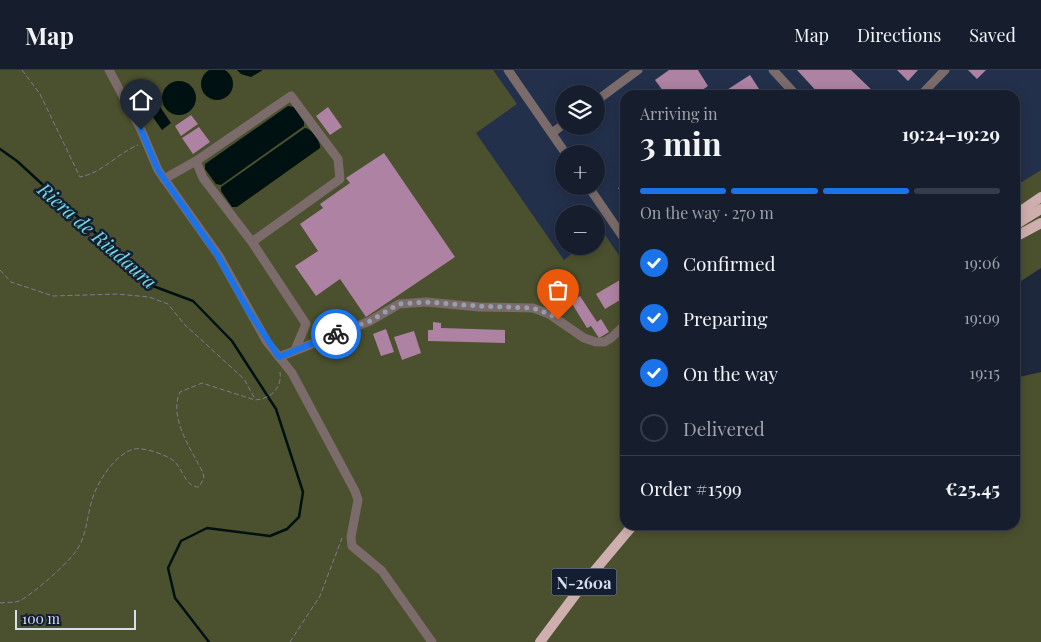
<!DOCTYPE html>
<html lang="en">
<head>
<meta charset="utf-8">
<style>
	:root { --surface:#161e2e; --page:#1f2736; --text:#f1f3f6; --muted:#9ea2aa; --line:#353c4a; --accent:#1a73e8 }
	body { margin:0; font-family:"Playfair Display",serif; background:var(--page); color:var(--text); height:100vh; display:flex; flex-direction:column; font-size:19px; white-space:nowrap }
	* { box-sizing:border-box; margin:0 }
	p { font-size:16px; color:var(--muted) }
	.icon { flex:none; width:28px; height:28px; fill:none; stroke:currentColor; stroke-width:2; stroke-linecap:round; stroke-linejoin:round }
	.map { position:relative; flex:1; overflow:hidden }
	.sheet { position:absolute; left:620px; top:20px; width:400px; height:440px; display:flex; flex-direction:column; background:var(--surface); border-radius:15px; box-shadow:0 2px 12px #0003,0 0 0 1px var(--line) }
	.sheet>* { flex:none }
	.fabs { position:absolute; left:555px; top:15px; display:grid; gap:10px }
	.fabs a { display:grid; place-items:center; width:50px; height:50px; border-radius:50%; background:var(--surface); box-shadow:0 2px 12px #0003,0 0 0 1px var(--line); font-size:25px }
	.scale { position:absolute; left:15px; bottom:12px; width:121px; box-sizing:border-box; padding-left:5px; border:2px solid #d7dfed; border-top:0; font-size:14px; line-height:18px; white-space:nowrap; color:#d7dfed; -webkit-text-stroke:4px #141e33; paint-order:stroke }
	.pin { position:absolute; display:grid; place-items:center; width:42px; height:42px; color:#fff; margin:-51px -21px; border-radius:50% 50% 50% 0; rotate:-45deg; box-shadow:0 0 5px #0007 }
	.pin .icon { rotate:45deg }
	.courier { position:absolute; display:grid; place-items:center; width:50px; height:50px; margin:-25px; border:4px solid #1a73e8; border-radius:50%; background:#fff; color:#222; box-shadow:0 1px 6px #0007 }
	.headline em { font-style:normal; font-weight:700 }
	.headline div { display:flex; flex-direction:column-reverse }
	.headline { display:flex; align-items:center; justify-content:space-between; height:85px; padding:0 20px }
	h1 { font-size:32px; font-weight:700; line-height:38px }
	.bar { display:grid; grid-template-columns:repeat(4,1fr); gap:8px 5px; align-content:center; height:60px; padding:0 20px }
	.bar i { height:6px; border-radius:4px; background:var(--line) }
	.bar .selected { background:var(--accent) }
	.bar p { grid-column:span 4 }
	.line { display:flex; align-items:center; gap:12px; padding:0 20px; border-top:1px solid var(--line) }
	.line div { flex:1 }
	ol { padding:0 20px; list-style:none }
	li { display:flex; align-items:center; gap:15px; height:55px }
	li p { margin-inline-start:auto }
	li .icon { padding:5px; border-radius:50%; background:var(--accent); color:#fff; stroke-width:4 }
	li:last-child { color:var(--muted) }
	li i { width:28px; height:28px; border:2px solid var(--line); border-radius:50% }
	header { display:flex; align-items:center; gap:30px; box-sizing:border-box; height:70px; padding:0 25px; background:var(--surface); border-bottom:1px solid var(--line) }
	header strong { font-size:24px }
	nav { display:flex; gap:28px; margin-inline-start:auto; font-size:18px }
	.map>svg:first-child { display:block }
	.built { fill:#23304b; fill-rule:evenodd }
	.green { fill:#4b502e }
	.water { fill:#001112 }
	.lines { fill:none; stroke-linecap:round; stroke-linejoin:round }
	.stream { stroke:#001112; stroke-width:2.5 }
	.building { fill:#ad82a2 }
	.path { stroke:#767f91; stroke-width:1; stroke-dasharray:5 2.5; stroke-linecap:butt }
	.minor { stroke:#7b6c6b; stroke-width:9 }
	.major { stroke:#ceafad; stroke-width:10 }
	.done { stroke:#969faf; stroke-width:5; stroke-dasharray:0 9 }
	.route { stroke:#1a73e8; stroke-width:6 }
	.labels { text-anchor:middle; dominant-baseline:central; stroke-width:5; stroke-linejoin:round; paint-order:stroke }
	.shield { fill:#141e33; stroke:#9ca5b5; stroke-width:1 }
	.shield-label { font-size:16px; font-weight:bold; fill:#d7dfed }
	.water-label { font-size:19px; font-style:italic; fill:#71dbe0; stroke:#141e33 }
</style>
</head>
<body>
<header>
<strong>Map</strong>
<nav><a>Map</a><a>Directions</a><a>Saved</a></nav>
</header>
<div class="map">
<svg width="1041" height="572" viewBox="0 0 1041 572">
	<rect width="100%" height="100%" fill="#1e283d"/>
	<path class="built" d="M432,0H1041V100L1015,116V25H625V194L601,160L596,164V144H564V176H581L564,191ZM564,24H596V56H564ZM564,84H596V116H564Z"/>
	<g class="green">
		<polygon points="0,0 493,0 517,34 476,63 564,190 581,176 596,176 596,164 601,159 625,194 625,455 1015,455 1015,308 1041,302 1041,572 0,572"/>
		<polygon points="1041,100 1041,198 1015,215 1015,116"/>
	</g>
	<g class="water">
		<circle cx="217" cy="14" r="16"/>
		<polygon points="237,0 263,0 251,7 241,4"/>
		<circle cx="179" cy="28" r="17"/>
		<polygon points="150,22 171,53 162,60 140,29"/>
		<polygon points="288,36 294,37 304,52 304,56 221,115 216,114 205,99 205,94"/>
		<path d="M305,58C312,59 321,72 320,78L237,137H232L221,121V117Z"/>
	</g>
	<g class="lines">
		<polyline class="stream" points="0,79 17,91 153,216 193,231 232,271 276,339 303,422 299,447 287,459 270,466 207,458 181,471 168,498 175,528 209,572"/>
	</g>
	<g class="building">
		<polygon points="669,0 698,0 708,16 695,25 666,25 655,10"/>
		<polygon points="797,0 851,0 877,25 820,25"/>
		<polygon points="897,0 918,0 908,11"/>
		<polygon points="968,0 986,0 977,9"/>
		<polygon points="750,5 763,25 719,25"/>
		<polygon points="328,37 342,57 330,65 316,46"/>
		<polygon points="191,45 198,54 181,66 175,56"/>
		<polygon points="199,57 210,72 193,84 182,68"/>
		<polygon points="384,83 455,187 366,247 340,209 316,226 295,196 318,181 300,154 323,138 320,134 350,113 346,108"/>
		<polygon points="625,113 625,129 618,118"/>
		<polygon points="625,207 625,227 605,239 596,224"/>
		<polygon points="556,209 568,227 549,238 538,220"/>
		<polygon points="580,226 597,252 601,249 609,262 599,268 591,256 587,258 571,232"/>
		<polygon points="433,252 441,253 441,258 505,260 505,273 428,271 428,260 433,260"/>
		<polygon points="386,259 394,282 381,286 373,264"/>
		<polygon points="414,261 421,283 402,290 394,267"/>
	</g>
	<g class="lines">
		<g class="path">
			<path d="M22,0L40,24L80,107C102,103 118,83 138,75"/>
			<polyline points="0,200 11,212 53,226 117,224 149,227 168,234 184,254 244,309 255,329"/>
			<path d="M0,533C6,532 14,533 19,531C31,526 72,490 78,478C87,463 87,446 92,430C97,412 115,384 134,379C144,377 167,385 174,391C183,399 185,417 199,417L204,408L203,403C192,380 168,348 180,322L202,313L255,330C271,329 282,318 280,302"/>
			<polyline points="290,572 320,526 342,468"/>
		</g>
		<g class="minor">
			<polyline points="109,0 141,60 158,100 219,186 267,272 292,303 355,421 358,430 351,467 352,476 382,501 432,572"/>
			<polyline points="508,0 566,84"/>
			<polyline points="773,0 796,25"/>
			<polyline points="921,25 945,0"/>
			<polyline points="596,31 638,0"/>
			<polyline points="552,63 564,54"/>
			<polyline points="164,109 196,91"/>
			<polyline points="588,116 625,170"/>
			<polyline points="252,172 203,108 196,91 291,26 338,89 340,109 252,172 306,254 295,280"/>
			<polyline points="279,287 370,251 399,234 426,232 479,237 533,238 549,244 584,268 596,272 604,272 611,268 625,255"/>
		</g>
		<g class="major">
			<polyline points="1015,145 1041,127"/>
			<polyline points="1015,155 1041,139"/>
			<polyline points="1015,167 1041,153"/>
			<polyline points="540,572 581,517 633,455"/>
		</g>
	</g>
	<g class="lines">
		<polyline class="done" points="336,264 370,251 399,234 426,232 478,236 533,238 550,244 558,250"/>
		<polyline class="route" points="141,60 158,100 218,186 248,240 279,287 336,264"/>
	</g>
	<g class="labels">
		<rect class="shield" x="551.5" y="498.5" width="65" height="27" rx="4"/>
		<g class="shield-label">
			<text x="584" y="512">N-260a</text>
		</g>
		<g class="water-label">
			<text transform="translate(98 165) rotate(41)">Riera de Riudaura</text>
		</g>
	</g>
</svg>
<div class="fabs">
<a><svg class="icon" aria-label="layers" viewBox="0 0 24 24"><path d="M12 4l9 5-9 5-9-5zM3 14l9 5 9-5"/></svg></a>
<a>+</a>
<a>−</a>
</div>
<div class="scale">100 m</div>
<div class="pin" style="left:558px;top:250px;background:#ea580c"><svg class="icon" aria-label="bag" viewBox="0 0 24 24"><path d="M5 8h14l-1 12H6zM9 8a3 3 0 0 1 6 0"/></svg></div>
<div class="pin" style="left:141px;top:60px;background:#1f2937"><svg class="icon" aria-label="home" viewBox="0 0 24 24"><path d="M3 11l9-7 9 7M6 9v11h12V9"/></svg></div>
<div class="courier" style="left:336px;top:264px"><svg class="icon" aria-label="bike" viewBox="0 0 24 24"><circle cx="6" cy="16" r="4"/><circle cx="18" cy="16" r="4"/><path d="M6 16l4-8h5l3 8M10 8l3 8H6M13 5h3"/></svg></div>
<section class="sheet">
<div class="headline"><div><h1>3 min</h1><p>Arriving in</p></div><em>19:24–19:29</em></div>
<div class="bar"><i class="selected"></i><i class="selected"></i><i class="selected"></i><i></i><p>On the way · 270 m</p></div>
<ol>
<li><svg class="icon" aria-label="check" viewBox="0 0 24 24"><path d="M5 12l5 5 9-10"/></svg>Confirmed<p>19:06</p></li>
<li><svg class="icon" aria-label="check" viewBox="0 0 24 24"><path d="M5 12l5 5 9-10"/></svg>Preparing<p>19:09</p></li>
<li><svg class="icon" aria-label="check" viewBox="0 0 24 24"><path d="M5 12l5 5 9-10"/></svg>On the way<p>19:15</p></li>
<li><i></i>Delivered</li>
</ol>
<div class="line" style="height:65px"><div>Order #1599</div><b>€25.45</b></div>
</section>
</div>
</body>
</html>
